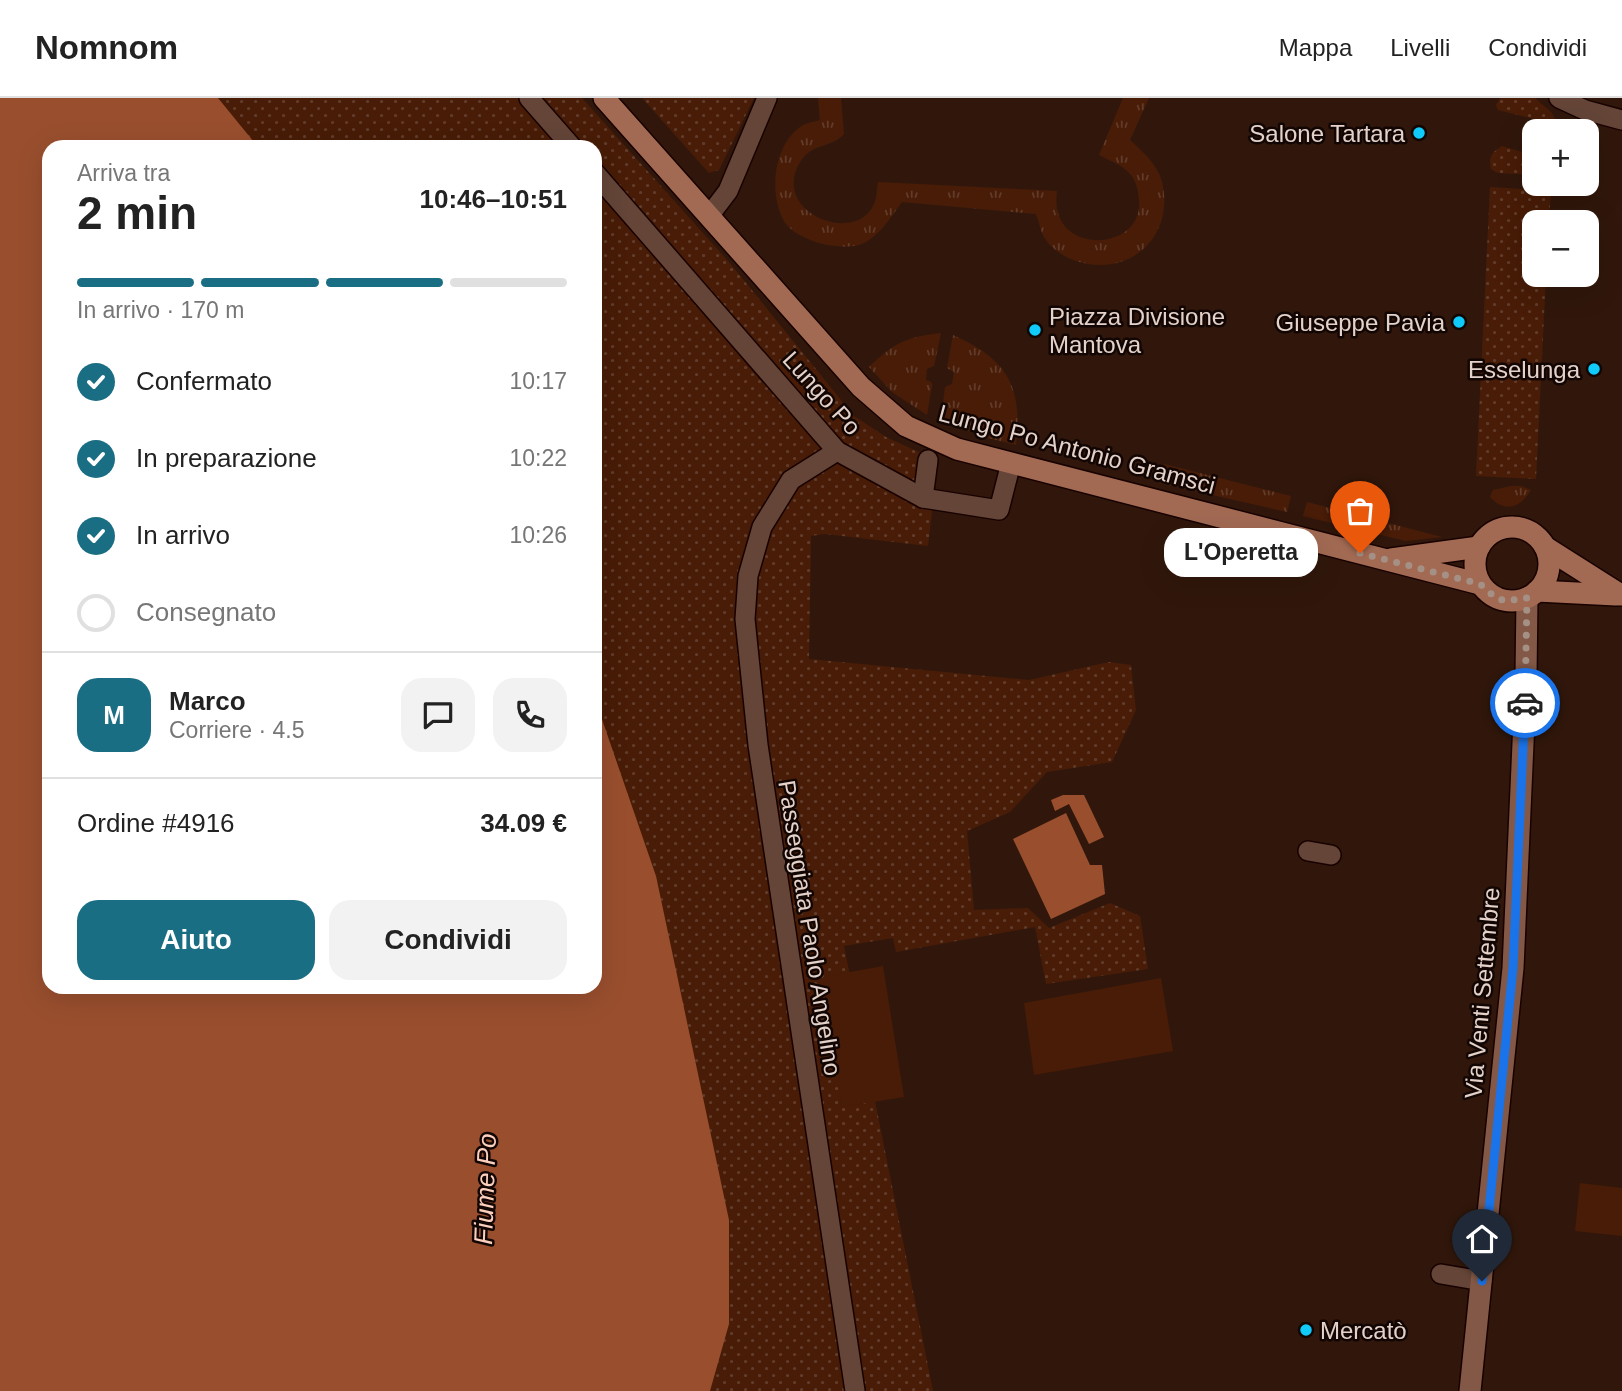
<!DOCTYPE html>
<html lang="it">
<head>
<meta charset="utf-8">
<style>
	:root { --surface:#fff; --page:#f2f2f2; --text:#222; --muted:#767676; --line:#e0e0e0; --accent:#1a6e83 }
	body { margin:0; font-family:Helvetica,sans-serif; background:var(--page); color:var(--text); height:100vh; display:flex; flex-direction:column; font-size:26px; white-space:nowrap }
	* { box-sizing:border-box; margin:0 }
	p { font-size:23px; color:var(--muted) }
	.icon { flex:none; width:38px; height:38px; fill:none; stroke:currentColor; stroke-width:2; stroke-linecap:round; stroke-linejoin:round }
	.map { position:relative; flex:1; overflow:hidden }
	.panel { position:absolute; left:42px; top:42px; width:560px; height:854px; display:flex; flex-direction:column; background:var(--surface); border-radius:21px; box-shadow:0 7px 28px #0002 }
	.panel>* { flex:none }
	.fabs { position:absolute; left:1522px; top:21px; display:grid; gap:14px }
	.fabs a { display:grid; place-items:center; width:77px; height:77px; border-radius:14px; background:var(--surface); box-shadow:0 7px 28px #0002; font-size:35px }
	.pin { position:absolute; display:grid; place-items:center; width:60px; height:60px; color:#fff; margin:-72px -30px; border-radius:50% 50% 50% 0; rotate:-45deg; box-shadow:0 0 7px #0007 }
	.pin .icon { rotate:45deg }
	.courier { position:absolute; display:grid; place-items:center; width:70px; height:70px; margin:-35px; border:5px solid #1a73e8; border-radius:50%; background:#fff; color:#222; box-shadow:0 2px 9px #0007 }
	.bubble { position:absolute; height:49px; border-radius:21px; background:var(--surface); box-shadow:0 7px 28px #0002; font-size:23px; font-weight:700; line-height:49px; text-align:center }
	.overview em { font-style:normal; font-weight:700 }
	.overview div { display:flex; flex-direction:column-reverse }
	.overview { display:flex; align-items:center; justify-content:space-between; height:119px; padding:0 35px }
	h1 { font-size:46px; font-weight:700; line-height:52px }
	.bar { display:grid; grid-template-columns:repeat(4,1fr); gap:10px 7px; align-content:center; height:84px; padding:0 35px }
	.bar i { height:9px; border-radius:5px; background:var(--line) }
	.bar .selected { background:var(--accent) }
	.bar p { grid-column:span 4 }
	.line { display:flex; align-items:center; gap:18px; padding:0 35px; border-top:2px solid var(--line) }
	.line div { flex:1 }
	.round { display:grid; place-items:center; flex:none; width:74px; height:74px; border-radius:21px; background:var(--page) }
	ol { padding:0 35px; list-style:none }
	li { display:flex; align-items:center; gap:21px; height:77px }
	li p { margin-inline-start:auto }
	li .icon { padding:7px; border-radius:50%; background:var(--accent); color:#fff; stroke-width:4 }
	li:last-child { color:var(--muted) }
	li i { width:38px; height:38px; border:4px solid var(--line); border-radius:50% }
	.primary-button { display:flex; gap:14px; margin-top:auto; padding:14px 35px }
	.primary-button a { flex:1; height:80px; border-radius:21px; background:var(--accent); color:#fff; font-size:28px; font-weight:700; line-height:80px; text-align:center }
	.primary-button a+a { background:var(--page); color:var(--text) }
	header { display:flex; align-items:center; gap:42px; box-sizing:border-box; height:98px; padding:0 35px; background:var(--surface); border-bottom:2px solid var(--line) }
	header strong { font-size:33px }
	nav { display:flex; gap:38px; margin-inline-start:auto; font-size:24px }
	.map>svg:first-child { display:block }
	.grass { fill:url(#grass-tufts) }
	.park { fill:url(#park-dots); fill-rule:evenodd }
	.pitch { fill:#481c07 }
	.water { fill:#994f2e }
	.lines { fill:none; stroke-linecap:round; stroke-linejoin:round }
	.street-casing { stroke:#180200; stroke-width:22 }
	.secondary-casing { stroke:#180200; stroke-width:24 }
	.primary-casing { stroke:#180200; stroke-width:24 }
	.street { stroke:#644538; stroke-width:19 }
	.secondary { stroke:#835846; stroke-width:21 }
	.primary { stroke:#a26a53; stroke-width:21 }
	.done { stroke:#a59086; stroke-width:7; stroke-dasharray:0 12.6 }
	.route { stroke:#1a73e8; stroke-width:9 }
	.poi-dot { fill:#10cafa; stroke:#110603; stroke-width:2.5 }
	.labels { text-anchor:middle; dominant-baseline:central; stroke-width:5; stroke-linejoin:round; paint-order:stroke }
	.poi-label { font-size:24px; fill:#e4d1c9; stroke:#110603; text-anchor:end }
	.street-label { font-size:24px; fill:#e4d1c9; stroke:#110603 }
	.water-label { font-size:26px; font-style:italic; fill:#fdd0be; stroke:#110603 }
</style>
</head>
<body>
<header>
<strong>Nomnom</strong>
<nav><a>Mappa</a><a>Livelli</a><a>Condividi</a></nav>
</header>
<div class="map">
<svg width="1622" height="1293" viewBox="0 0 1622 1293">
	<defs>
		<pattern id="grass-tufts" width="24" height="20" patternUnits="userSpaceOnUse" patternTransform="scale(1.75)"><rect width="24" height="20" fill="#481c07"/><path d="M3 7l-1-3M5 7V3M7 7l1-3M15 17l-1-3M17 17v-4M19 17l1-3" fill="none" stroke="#623c2a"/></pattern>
		<pattern id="park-dots" width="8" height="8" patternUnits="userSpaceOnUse" patternTransform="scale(1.75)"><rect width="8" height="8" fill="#481c07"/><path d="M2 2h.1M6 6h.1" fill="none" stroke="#623c2a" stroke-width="1.8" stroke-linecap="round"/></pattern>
	</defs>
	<rect width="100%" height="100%" fill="#31170b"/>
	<g class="grass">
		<path d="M818,0H841L844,36C831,50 815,45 803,60C763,114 863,153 876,100C877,95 877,89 878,84L1057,93C1047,159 1144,155 1139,102C1138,90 1136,81 1127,73C1120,66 1108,62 1099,57L1123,0H1149L1130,42C1142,53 1158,67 1162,84C1176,142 1124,183 1071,161C1060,157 1048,147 1043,137C1040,131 1039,123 1036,116L902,104C891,119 882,134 866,144C846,156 795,143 784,123C769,96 773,49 800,29C805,25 814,24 820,22Z"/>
		<path d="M941,235L934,268L927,271L926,282L931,284L932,287L927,317L892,294L869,269C894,245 906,239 941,235Z"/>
		<path d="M953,237C1007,261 1023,288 1016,347L984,339L941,323L945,289L952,286L954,274L947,270Z"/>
		<polygon points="1164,366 1291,398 1287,414 1159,385"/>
		<path d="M1511,388H1521L1531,392C1520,410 1505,415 1490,399L1493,392Z"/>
		<polygon points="1307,404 1442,439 1406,443 1303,418"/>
	</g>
	<g class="park">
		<path d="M0,0H582L729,164L854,318L886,339L938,363L928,448L825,436L811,438L809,561L1029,582L1109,564L1131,567L1136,612L1112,664L1047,674L1010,714L967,733L974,812L1028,810L1049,830L1110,805L1140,818L1148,871L1046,886L1035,829L896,854L893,840L844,848L933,1293H0ZM49,49H595V889H49Z"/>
		<polygon points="642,0 754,0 719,72 709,75"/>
		<polygon points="1500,0 1535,0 1552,15 1555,21 1550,25 1498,12 1496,7"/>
		<path d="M1502,48L1535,58V77L1498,75L1491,71C1488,59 1492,54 1502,48Z"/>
		<polygon points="1490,89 1551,93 1549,124 1535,124 1535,177 1546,177 1536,381 1476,378"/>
	</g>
	<g class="pitch">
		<polygon points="883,868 904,999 842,1009 823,879"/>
		<polygon points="1161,880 1173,953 1034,977 1024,905"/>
		<polygon points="1580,1085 1622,1090 1622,1138 1575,1133"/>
	</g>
	<g class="water">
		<polygon points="0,0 218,0 258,49 49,49 49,889 595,889 595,601 656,778 729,1122 729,1226 710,1293 0,1293"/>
		<polygon points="1063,697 1084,697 1104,739 1089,746 1069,706 1055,713 1051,702"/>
		<polygon points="1066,715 1090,767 1102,767 1105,796 1051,821 1013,741"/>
	</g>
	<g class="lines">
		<defs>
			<g id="street">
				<polyline points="529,0 572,49"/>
				<polyline points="1559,0 1585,12 1622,22"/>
				<polyline points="595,75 837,353 923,400 999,412 1011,365"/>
				<polyline points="709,118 728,93 767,0"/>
				<polyline points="837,353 791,382 762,429 748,478 745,521 758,647 855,1293"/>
				<polyline points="923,400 928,362"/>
				<polyline points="1308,753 1331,757"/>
				<polyline points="1441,1176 1482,1183"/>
			</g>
			<polyline id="secondary" points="1470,1293 1513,870 1526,578 1527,500"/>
			<g id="primary">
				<polyline points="604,0 861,289 906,328 957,351 1480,486"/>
				<circle cx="1512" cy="466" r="37"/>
				<polyline points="1545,449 1621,497"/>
				<polyline points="1391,461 1479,449"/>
				<polyline points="1537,493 1616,497"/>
			</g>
		</defs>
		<use href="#street" class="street-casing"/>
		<use href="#secondary" class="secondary-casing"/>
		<use href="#primary" class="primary-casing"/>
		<use href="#street" class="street"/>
		<use href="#secondary" class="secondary"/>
		<use href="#primary" class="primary"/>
	</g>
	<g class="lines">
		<polyline class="done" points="1360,455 1480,486 1496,500 1506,503 1527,500 1525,605"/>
		<polyline class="route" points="1482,1183 1513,870 1525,605"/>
	</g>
	<g class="poi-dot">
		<circle cx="1419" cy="35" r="7"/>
		<circle cx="1459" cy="224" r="7"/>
		<circle cx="1035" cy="232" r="7"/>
		<circle cx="1594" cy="271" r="7"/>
		<circle cx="1306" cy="1232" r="7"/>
	</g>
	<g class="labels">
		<g class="poi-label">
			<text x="1405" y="35">Salone Tartara</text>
			<text x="1049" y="218" text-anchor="start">Piazza Divisione<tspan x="1049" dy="28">Mantova</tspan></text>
			<text x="1445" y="224">Giuseppe Pavia</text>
			<text x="1580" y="271">Esselunga</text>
			<text x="1320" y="1232" text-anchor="start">Mercatò</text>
		</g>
		<g class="street-label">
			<text transform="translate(822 295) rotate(48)">Lungo Po</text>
			<text transform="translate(1077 351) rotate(15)">Lungo Po Antonio Gramsci</text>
			<text transform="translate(810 830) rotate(81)">Passeggiata Paolo Angelino</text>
			<text transform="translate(1482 895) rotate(-85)">Via Venti Settembre</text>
		</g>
		<g class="water-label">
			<text transform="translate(485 1091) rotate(-88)">Fiume Po</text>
		</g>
	</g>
</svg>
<div class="fabs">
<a>+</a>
<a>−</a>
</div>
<div class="pin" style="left:1360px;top:455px;background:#ea580c"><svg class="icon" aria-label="bag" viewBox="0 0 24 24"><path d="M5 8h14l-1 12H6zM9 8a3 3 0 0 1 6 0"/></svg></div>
<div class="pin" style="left:1482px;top:1183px;background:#1f2937"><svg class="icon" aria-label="home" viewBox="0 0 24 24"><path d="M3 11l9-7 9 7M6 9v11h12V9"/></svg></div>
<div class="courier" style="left:1525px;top:605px"><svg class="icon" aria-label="car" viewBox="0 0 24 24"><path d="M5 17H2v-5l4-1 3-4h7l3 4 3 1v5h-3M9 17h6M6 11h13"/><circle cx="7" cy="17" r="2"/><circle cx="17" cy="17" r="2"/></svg></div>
<div class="bubble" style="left:1164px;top:430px;width:154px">L'Operetta</div>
<section class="panel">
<div class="overview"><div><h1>2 min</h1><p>Arriva tra</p></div><em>10:46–10:51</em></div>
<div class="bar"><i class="selected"></i><i class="selected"></i><i class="selected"></i><i></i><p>In arrivo · 170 m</p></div>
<ol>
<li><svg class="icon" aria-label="check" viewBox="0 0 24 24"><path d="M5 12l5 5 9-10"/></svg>Confermato<p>10:17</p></li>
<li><svg class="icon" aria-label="check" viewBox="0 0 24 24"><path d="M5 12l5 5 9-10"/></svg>In preparazione<p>10:22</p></li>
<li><svg class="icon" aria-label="check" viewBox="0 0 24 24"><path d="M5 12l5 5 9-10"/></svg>In arrivo<p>10:26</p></li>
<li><i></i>Consegnato</li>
</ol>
<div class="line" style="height:126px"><b class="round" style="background:var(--accent);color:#fff">M</b><div><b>Marco</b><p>Corriere · 4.5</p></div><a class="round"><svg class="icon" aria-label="chat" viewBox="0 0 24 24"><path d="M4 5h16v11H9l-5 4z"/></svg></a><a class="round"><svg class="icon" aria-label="phone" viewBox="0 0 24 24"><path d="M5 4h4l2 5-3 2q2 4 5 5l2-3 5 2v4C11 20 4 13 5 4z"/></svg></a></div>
<div class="line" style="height:91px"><div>Ordine #4916</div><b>34.09 €</b></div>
<div class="primary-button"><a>Aiuto</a><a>Condividi</a></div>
</section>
</div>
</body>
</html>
